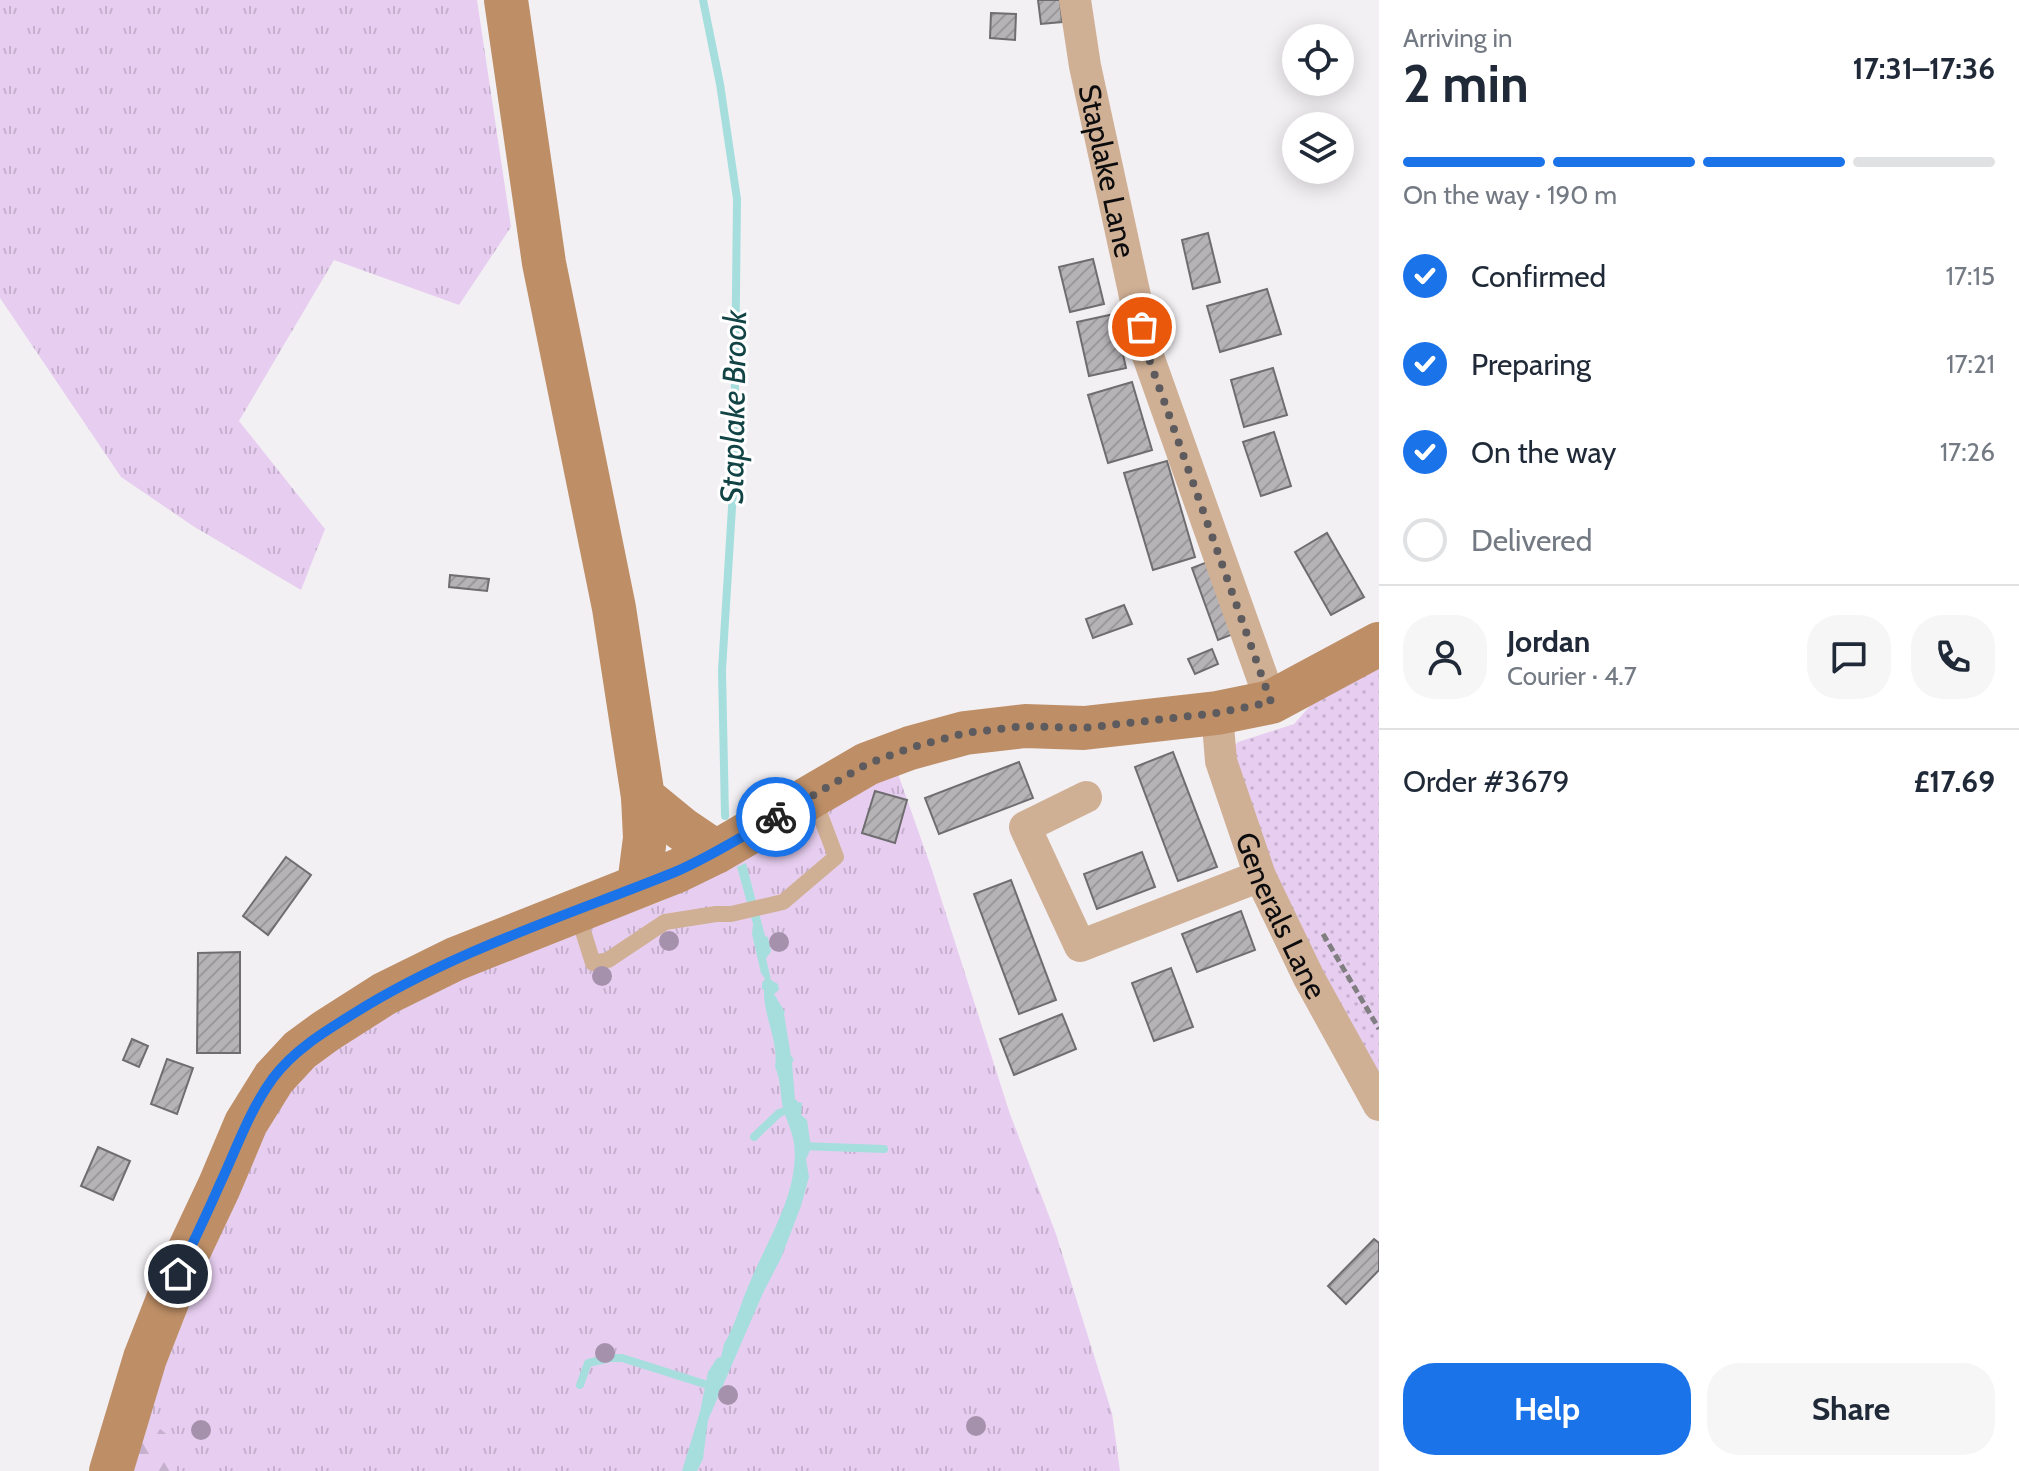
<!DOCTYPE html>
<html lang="en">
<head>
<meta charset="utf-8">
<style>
	:root { --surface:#fff; --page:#f6f6f7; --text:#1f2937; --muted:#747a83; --line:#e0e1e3; --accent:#1a73e8 }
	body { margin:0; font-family:Cabin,sans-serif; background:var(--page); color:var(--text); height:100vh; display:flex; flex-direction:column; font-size:30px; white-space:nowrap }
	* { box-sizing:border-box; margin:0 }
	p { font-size:26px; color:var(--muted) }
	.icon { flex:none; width:44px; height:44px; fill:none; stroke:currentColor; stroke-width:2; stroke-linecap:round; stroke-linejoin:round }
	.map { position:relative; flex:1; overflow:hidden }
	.side { display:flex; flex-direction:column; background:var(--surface); width:640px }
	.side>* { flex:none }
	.tools { position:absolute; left:1282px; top:24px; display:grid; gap:16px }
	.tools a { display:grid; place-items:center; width:72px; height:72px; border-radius:50%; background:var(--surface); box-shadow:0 4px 20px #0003; font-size:40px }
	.pin { position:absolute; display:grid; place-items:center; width:68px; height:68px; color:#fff; margin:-34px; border:4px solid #fff; border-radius:50%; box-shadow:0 2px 8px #0007 }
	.courier { position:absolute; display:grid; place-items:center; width:80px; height:80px; margin:-40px; border:6px solid #1a73e8; border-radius:50%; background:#fff; color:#222; box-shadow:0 2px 10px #0007 }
	.head em { font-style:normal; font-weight:700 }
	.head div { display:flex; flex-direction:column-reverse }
	.head { display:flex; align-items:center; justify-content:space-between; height:136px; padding:0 24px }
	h1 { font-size:52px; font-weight:700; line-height:60px }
	.bar { display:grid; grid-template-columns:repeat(4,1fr); gap:12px 8px; align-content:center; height:96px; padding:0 24px }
	.bar i { height:10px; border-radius:6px; background:var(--line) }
	.bar .selected { background:var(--accent) }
	.bar p { grid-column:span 4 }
	.line { display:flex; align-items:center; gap:20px; padding:0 24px; border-top:2px solid var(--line) }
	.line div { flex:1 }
	.round { display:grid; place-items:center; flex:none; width:84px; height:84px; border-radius:32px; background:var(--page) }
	ol { padding:0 24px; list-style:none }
	li { display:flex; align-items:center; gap:24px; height:88px }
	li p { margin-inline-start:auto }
	li .icon { padding:8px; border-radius:50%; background:var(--accent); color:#fff; stroke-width:4 }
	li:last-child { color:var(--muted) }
	li i { width:44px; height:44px; border:4px solid var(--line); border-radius:50% }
	.primary-button { display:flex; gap:16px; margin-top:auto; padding:16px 24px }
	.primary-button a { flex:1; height:92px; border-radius:32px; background:var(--accent); color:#fff; font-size:32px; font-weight:700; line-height:92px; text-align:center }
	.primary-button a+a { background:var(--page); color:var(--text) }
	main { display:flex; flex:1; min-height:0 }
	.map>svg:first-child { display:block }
	.grass { fill:url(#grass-tufts) }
	.forest { fill:url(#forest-firs) }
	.park { fill:url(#park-dots) }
	.water { fill:#a6dede }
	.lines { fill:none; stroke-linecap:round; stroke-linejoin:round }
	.stream { stroke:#a6dede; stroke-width:8 }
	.building { fill:url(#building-hatch); stroke:#6f6d70; stroke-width:2 }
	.path { stroke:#807e81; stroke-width:5; stroke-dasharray:8 4; stroke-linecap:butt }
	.lane { stroke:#d0b095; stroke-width:16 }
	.street { stroke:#d0b095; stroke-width:32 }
	.secondary { stroke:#be8f67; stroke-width:44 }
	.tree { fill:#a691ad }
	.done { stroke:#5d5b5e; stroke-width:8; stroke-dasharray:0 14.4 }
	.route { stroke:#1a73e8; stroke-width:10 }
	.labels { text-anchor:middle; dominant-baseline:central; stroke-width:6; stroke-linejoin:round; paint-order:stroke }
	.street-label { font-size:30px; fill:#0c0b0d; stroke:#fff }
	.water-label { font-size:32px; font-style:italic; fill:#124445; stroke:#fff }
</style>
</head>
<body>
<main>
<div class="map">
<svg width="1379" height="1471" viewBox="0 0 1379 1471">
	<defs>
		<pattern id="grass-tufts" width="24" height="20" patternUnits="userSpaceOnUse" patternTransform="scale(2)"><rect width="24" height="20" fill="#e7cef0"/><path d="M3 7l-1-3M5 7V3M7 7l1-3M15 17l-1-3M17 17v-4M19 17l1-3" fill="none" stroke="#c5b0cd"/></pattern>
		<pattern id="forest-firs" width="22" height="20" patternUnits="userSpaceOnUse" patternTransform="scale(2)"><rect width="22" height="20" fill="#e7cef0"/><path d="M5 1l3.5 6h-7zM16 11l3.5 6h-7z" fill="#c5b0cd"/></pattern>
		<pattern id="park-dots" width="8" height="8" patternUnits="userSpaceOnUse" patternTransform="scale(2)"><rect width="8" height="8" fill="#e7cef0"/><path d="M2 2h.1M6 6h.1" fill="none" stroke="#c5b0cd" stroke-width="1.8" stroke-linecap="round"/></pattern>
		<pattern id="building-hatch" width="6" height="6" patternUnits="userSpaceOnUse" patternTransform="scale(2)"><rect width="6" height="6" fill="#b6b3b7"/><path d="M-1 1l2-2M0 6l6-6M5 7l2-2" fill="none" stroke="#9b999c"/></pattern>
	</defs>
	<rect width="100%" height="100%" fill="#f3f0f4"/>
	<g class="grass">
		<polygon points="0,0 477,0 511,227 459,305 334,260 239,421 325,529 301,590 193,526 121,477 0,298"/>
		<polygon points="897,771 931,867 1010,1114 1056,1234 1112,1413 1120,1471 132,1471 159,1381 215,1242 260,1139 296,1081 349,1035 433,990 533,948 662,901 762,848"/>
	</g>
	<polygon class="forest" points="148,1419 176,1442 176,1471 132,1471"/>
	<polygon class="park" points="1379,662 1379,1100 1317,984 1227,753 1238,742 1294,724 1318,697"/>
	<path class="water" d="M746,863L765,936L768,937L771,952L766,958L771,980L778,984L779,990L774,994L785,1012L784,1014L791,1056L794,1059L792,1063L795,1099L798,1102L802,1103L801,1115L807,1120L811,1148L806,1159L809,1177L801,1206L781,1258L763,1293L708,1420L703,1459L697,1471H682L700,1412L708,1372L717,1358L721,1357L724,1344C735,1326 741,1302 750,1282C768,1239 800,1191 794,1143C792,1131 786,1119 783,1108C780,1094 781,1079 775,1067C779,1041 763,1016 764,990L762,989V983L765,979L761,973L752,934L753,924L737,867Z"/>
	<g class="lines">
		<g class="stream">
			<polyline points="703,0 720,84 737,199 734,475 722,670 725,816"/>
			<polyline points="754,1137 779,1113 791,1109"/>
			<polyline points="801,1146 884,1149"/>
			<polyline points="580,1385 588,1363 610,1358 622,1358 714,1387"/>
		</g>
	</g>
	<g class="building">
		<polygon points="1038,0 1060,0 1062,22 1041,24"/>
		<polygon points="991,13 1016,14 1015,40 990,38"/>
		<polygon points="1208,233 1220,282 1193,289 1182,240"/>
		<polygon points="1093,259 1104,304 1070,312 1059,267"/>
		<polygon points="1267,289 1281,334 1220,352 1207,306"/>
		<polygon points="1114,314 1126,368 1089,376 1077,322"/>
		<polygon points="1273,368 1287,415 1244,427 1231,380"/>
		<polygon points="1132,382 1152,450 1108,463 1088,395"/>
		<polygon points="1274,432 1291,486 1261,496 1243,442"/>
		<polygon points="1167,461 1195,557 1153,570 1124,473"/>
		<polygon points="1327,533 1364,597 1331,615 1295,552"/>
		<polygon points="1215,559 1241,631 1218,640 1192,568"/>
		<polygon points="450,575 489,579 487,591 449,587"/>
		<polygon points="1124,605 1132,624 1093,638 1086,619"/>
		<polygon points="1212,649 1218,664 1195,674 1188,659"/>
		<polygon points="1173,752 1217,867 1178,881 1135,767"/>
		<polygon points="1019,762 1033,798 939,834 925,798"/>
		<polygon points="875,791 907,800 895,843 862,833"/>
		<polygon points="1142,852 1155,887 1097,909 1084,874"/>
		<polygon points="286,857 311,875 268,935 243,916"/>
		<polygon points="1011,880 1056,1000 1019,1014 974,894"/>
		<polygon points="1241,911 1255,950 1197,972 1182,934"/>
		<polygon points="240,952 240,1053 197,1053 198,953"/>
		<polygon points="1171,968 1193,1027 1154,1041 1132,983"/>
		<polygon points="1062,1014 1076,1049 1014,1075 1000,1039"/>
		<polygon points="132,1039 148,1046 139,1067 123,1060"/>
		<polygon points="167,1059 193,1068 177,1114 151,1104"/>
		<polygon points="98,1147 130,1161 113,1200 81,1186"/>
		<polygon points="1374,1239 1379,1243 1379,1270 1346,1304 1328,1286"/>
	</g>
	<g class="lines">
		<polyline class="path" points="1323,934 1379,1029"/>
		<polyline class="lane" points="577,912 593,963 608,960 665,922 716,914 731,914 783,902 836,857 813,796"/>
		<g class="street">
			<path id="s1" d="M1075,0L1085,66L1148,356L1271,702"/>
			<path id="s2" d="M1217,713L1221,761L1260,876L1309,978L1379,1105"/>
			<polyline points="1086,797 1025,827 1080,946 1260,876"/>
		</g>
		<g class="secondary">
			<polyline points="506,0 544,263 614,608 643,797 682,829 716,852"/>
			<polyline points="639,885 645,838 643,797"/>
			<polyline points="111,1471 145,1358 178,1274 219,1187 246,1123 274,1078 300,1050 326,1031 384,994 455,959 677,871 716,852 867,764 910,748 965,733 1025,726 1084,728 1217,713 1271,702 1379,644"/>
		</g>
	</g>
	<g class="tree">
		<circle cx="669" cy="941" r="10"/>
		<circle cx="779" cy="942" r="10"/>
		<circle cx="602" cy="976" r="10"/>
		<circle cx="605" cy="1353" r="10"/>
		<circle cx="728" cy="1395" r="10"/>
		<circle cx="976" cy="1426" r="10"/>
		<circle cx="201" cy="1430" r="10"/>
	</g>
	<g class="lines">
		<polyline class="done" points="776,817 867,764 910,748 965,733 1025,726 1084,728 1217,713 1271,702 1148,356 1142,327"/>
		<path class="route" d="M178,1274C192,1245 206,1216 219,1186C236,1150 249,1111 273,1078C294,1050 324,1032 353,1014C453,951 566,916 675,872C710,857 743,836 776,817"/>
	</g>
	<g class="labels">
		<g class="street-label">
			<text stroke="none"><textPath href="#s1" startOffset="174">Staplake Lane</textPath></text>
			<text stroke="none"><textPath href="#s2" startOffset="214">Generals Lane</textPath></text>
		</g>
		<g class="water-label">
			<text transform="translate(733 407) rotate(-89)">Staplake Brook</text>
		</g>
	</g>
</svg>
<div class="tools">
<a><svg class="icon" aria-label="locate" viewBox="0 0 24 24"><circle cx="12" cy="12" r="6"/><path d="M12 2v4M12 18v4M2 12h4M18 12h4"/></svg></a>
<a><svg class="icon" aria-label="layers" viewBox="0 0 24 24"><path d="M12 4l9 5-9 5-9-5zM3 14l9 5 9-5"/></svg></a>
</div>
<div class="pin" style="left:1142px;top:327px;background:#ea580c"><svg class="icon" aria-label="bag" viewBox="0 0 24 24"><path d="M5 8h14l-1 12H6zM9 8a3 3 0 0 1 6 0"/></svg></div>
<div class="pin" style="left:178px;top:1274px;background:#1f2937"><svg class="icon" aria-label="home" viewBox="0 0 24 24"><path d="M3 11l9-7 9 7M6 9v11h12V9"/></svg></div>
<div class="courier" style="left:776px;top:817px"><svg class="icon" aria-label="bike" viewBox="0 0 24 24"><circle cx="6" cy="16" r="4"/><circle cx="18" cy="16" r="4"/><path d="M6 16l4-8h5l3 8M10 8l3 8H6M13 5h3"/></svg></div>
</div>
<section class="side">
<div class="head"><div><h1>2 min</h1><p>Arriving in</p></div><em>17:31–17:36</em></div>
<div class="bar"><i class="selected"></i><i class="selected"></i><i class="selected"></i><i></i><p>On the way · 190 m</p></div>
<ol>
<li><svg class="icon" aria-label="check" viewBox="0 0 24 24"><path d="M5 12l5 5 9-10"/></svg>Confirmed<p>17:15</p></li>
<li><svg class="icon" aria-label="check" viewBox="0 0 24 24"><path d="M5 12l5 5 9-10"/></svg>Preparing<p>17:21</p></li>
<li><svg class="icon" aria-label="check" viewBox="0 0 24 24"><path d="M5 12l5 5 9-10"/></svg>On the way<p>17:26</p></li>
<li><i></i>Delivered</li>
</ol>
<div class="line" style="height:144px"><a class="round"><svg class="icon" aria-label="person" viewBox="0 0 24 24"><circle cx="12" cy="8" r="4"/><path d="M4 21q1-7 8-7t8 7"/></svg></a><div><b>Jordan</b><p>Courier · 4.7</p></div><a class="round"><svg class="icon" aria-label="chat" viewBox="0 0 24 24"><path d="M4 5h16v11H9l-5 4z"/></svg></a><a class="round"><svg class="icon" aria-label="phone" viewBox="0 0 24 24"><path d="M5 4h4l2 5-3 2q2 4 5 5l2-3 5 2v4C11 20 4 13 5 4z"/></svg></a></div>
<div class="line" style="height:104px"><div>Order #3679</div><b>£17.69</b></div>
<div class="primary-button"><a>Help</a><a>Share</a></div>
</section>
</main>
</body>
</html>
